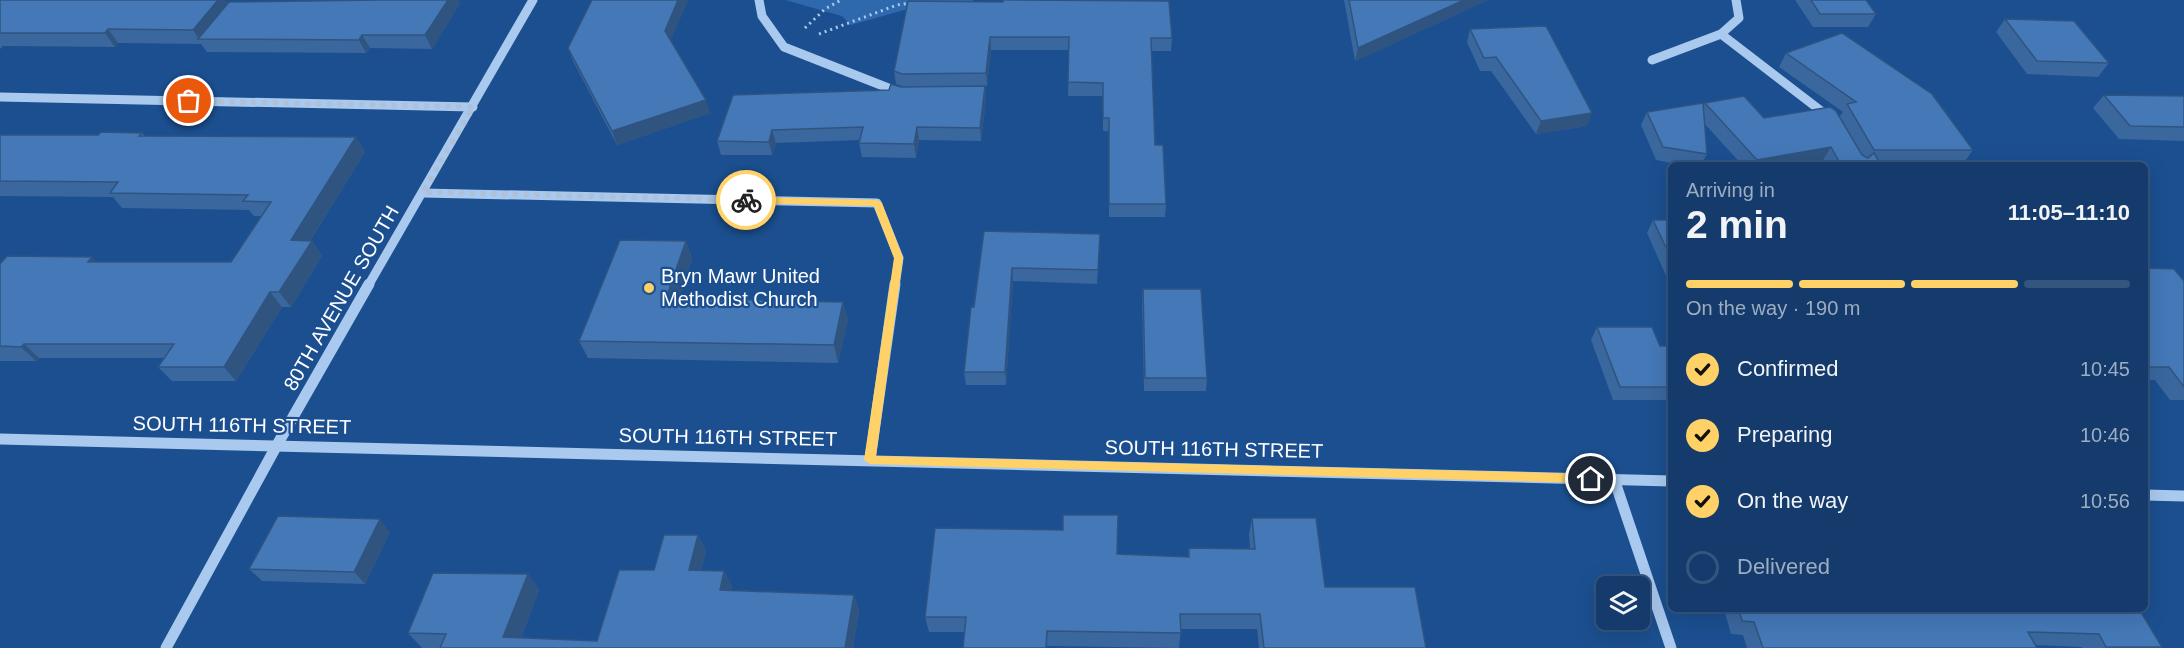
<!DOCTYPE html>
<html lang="en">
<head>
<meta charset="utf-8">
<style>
	:root { --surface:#143b6b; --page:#214673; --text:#f1f3f6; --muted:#9dadc1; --line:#33557e; --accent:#ffd166 }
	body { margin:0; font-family:Arial,sans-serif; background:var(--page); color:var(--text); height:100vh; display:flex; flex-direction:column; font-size:22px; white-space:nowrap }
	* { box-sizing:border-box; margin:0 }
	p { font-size:20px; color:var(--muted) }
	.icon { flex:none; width:33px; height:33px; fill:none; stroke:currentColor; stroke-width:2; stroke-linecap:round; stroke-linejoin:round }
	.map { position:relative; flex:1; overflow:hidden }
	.sheet { position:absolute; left:1668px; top:162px; width:480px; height:450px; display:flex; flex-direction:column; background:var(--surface); border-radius:9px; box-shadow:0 6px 24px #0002,0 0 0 2px var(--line) }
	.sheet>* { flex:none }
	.buttons { position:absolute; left:1596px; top:576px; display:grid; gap:12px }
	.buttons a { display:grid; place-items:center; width:54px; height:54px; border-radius:9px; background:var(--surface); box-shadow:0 6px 24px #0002,0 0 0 2px var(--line); font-size:30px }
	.pin { position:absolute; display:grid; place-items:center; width:51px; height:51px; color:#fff; margin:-26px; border:3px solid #fff; border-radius:50%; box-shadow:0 2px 6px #0007 }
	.courier { position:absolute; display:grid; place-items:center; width:60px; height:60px; margin:-30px; border:4px solid #ffd166; border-radius:50%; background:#fff; color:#222; box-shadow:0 2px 8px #0007 }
	.headline em { font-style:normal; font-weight:600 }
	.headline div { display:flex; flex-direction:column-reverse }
	.headline { display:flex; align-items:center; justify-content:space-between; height:102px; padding:0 18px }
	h1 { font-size:39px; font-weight:600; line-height:45px }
	.bar { display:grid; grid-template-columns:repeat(4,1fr); gap:9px 6px; align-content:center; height:72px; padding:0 18px }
	.bar i { height:8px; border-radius:4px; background:var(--line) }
	.bar .active { background:var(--accent) }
	.bar p { grid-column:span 4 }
	ol { padding:0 18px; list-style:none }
	li { display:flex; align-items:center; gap:18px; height:66px }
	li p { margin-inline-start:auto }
	li .icon { padding:6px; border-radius:50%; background:var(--accent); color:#111; stroke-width:4 }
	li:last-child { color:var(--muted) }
	li i { width:33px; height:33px; border:3px solid var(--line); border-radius:50% }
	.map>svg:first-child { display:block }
	.green { fill:#2e69ad }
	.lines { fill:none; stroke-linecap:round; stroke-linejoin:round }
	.path { stroke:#a9c9ee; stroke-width:3; stroke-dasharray:2 4; stroke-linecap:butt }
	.minor-far1 { stroke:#a9c9ee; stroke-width:9 }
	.minor { stroke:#a9c9ee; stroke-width:11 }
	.wall { fill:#3a679d }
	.shaded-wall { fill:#305480 }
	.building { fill:#4478b7; stroke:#305480; stroke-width:1.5 }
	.route { fill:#ffd166 }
	.done { stroke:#afc1d8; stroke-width:6; stroke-dasharray:0 10.8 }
	.poi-dot { fill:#ffd166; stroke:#1b4f8f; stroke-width:2 }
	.labels { text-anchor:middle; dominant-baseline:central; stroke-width:4.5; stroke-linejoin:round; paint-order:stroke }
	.poi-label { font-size:20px; fill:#fff; stroke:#1b4f8f; text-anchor:start }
	.street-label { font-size:20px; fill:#fff; stroke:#1b4f8f }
</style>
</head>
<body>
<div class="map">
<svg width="2184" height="648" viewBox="0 0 2184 648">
	<rect width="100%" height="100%" fill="#1b4f8f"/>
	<polygon class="green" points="785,0 973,0 972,9 904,10 851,25 842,16"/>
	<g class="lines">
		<g class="path">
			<polyline points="805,28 825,9 841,0"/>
			<polyline points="819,34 897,5 911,3"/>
		</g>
		<g class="minor-far1">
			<polyline points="759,0 762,16 784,47 901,93"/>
			<polyline points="1721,34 1829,117"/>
			<polyline points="1652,60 1721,34 1739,18 1736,0"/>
			<polyline points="0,97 473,107"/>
			<polyline points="423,193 877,203 899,258 895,286"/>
			<polyline points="368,286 533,0"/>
		</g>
		<g class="minor">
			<polyline points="0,439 1671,481"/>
			<polyline points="870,460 895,284"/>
			<polyline points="1614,479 1671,648"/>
			<polyline points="2145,495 2184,496"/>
			<polyline points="166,648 277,445 369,284"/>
		</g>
	</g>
	<g class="wall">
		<polygon points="0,0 228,3 460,3 432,49 370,48 366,53 207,52 201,44 118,43 115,47 3,46 0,49"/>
		<polygon points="592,0 688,0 670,41 710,113 617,145 573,61 568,48"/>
		<polygon points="1344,0 1488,0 1355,61"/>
		<polygon points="1795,0 1866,0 1876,14 1868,27 1813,27"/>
		<polygon points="908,1 1172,38 1171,51 1151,51 1155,145 1166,204 1165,217 1109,217 1109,131 1103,131 1103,96 1068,96 1069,50 991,50 987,86 985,86 986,100 981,141 919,140 916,158 862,157 859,143 860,140 776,143 772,155 721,155 717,141 889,90 904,87 896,84 894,71"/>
		<polygon points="2005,19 2109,63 2098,77 2027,74 1996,32"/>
		<polygon points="1470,29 1587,126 1536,134 1491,71 1480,71 1467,42"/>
		<polygon points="1786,53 1973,150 1963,164 1880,163 1881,165 1825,165 1823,160 1796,165 1742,165 1704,123 1707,154 1701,165 1682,165 1656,160 1641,125 1647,112 1703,107 1705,103 1764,118 1839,117 1843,112 1779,67"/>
		<polygon points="2104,95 2184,96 2184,141 2119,139 2093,108"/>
		<polygon points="142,133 145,136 356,137 365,152 310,241 312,241 322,256 291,307 282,307 236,381 172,381 158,367 164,358 39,358 36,361 0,361 0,264 92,257 96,262 231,262 261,216 254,216 249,210 122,208 113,197 0,196 0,135 98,135"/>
		<polygon points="1653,220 1671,220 1671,287 1647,233"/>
		<polygon points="984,231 1100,234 1097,284 1013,281 1006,385 966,385 964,372"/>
		<polygon points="686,241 692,259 679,298 843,302 848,320 838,363 588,358 579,341"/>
		<polygon points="2145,268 2184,281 2184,400 2170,400 2155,380 2145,380"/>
		<polygon points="1143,289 1207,378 1206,391 1144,391 1142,302"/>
		<polygon points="1597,327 1660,346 1671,346 1671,400 1613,400 1591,340"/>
		<polygon points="1252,518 1325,587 1426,648 1259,648 1257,629 1181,629 1179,648 1048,646 965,632 929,632 925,617 1117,554 1188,557 1189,548 1250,549 1249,534"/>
		<polygon points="390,532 365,584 262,581 249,569"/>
		<polygon points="698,535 706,551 701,571 724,571 732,587 731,590 854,595 859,610 853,648 422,648 408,633 528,574 539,590 521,638 597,641 654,570"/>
		<polygon points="1724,609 2139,609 2162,647 2160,648 2082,648 2081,647 2035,645 2037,648 1747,648 1743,635 1731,634"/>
	</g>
	<g class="shaded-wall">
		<polygon points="218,0 226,0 231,8 199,39 193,30"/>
		<polygon points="448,0 459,0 460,3 432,49 425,35"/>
		<polygon points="678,0 688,0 669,45 665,31"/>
		<polygon points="1464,0 1488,0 1355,61 1358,48"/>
		<polygon points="108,29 118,43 115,47 105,33"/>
		<polygon points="362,35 370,48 366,53 359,40"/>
		<polygon points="990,37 991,50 987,86 986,73"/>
		<polygon points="985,86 986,100 981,141 980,128"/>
		<polygon points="706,100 710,113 617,145 612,131"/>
		<polygon points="1592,113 1587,126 1536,134 1541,121"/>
		<polygon points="917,127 919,140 916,158 914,144"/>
		<polygon points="772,130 776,143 772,155 769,142"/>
		<polygon points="356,137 365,152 301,255 291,240"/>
		<polygon points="1831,147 1823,160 1796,165 1754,165 1757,160"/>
		<polygon points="312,241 322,256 291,307 279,292"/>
		<polygon points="686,241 692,259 673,316 666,298"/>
		<polygon points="92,257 105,272 88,262"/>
		<polygon points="1012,268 1013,281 1006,385 1005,372"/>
		<polygon points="270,292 282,307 236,381 224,367"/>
		<polygon points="843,302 848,320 838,363 834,345"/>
		<polygon points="24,344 39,358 36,361 21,347"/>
		<polygon points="380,519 390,532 365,584 354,572"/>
		<polygon points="698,535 706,551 697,586 689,570"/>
		<polygon points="724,571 732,587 727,606 720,590"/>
		<polygon points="528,574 539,590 517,648 503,637"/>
		<polygon points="854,595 859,610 853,648 845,648"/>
	</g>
	<g class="building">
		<polygon points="0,0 218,0 193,30 108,29 105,33 0,33"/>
		<polygon points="378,0 448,0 425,35 362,35 359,40 198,39 229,2"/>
		<polygon points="592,0 678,0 665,31 706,100 612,131 568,48"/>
		<polygon points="1003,0 1169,1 1172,38 1151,38 1155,145 1163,145 1166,204 1109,204 1109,118 1103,118 1103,83 1068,82 1069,37 990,37 986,73 902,74 894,71 908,1 1003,2"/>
		<polygon points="1349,0 1464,0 1358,48"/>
		<polygon points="1811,0 1866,0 1876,14 1820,14"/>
		<polygon points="2005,19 2074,21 2109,63 2037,61"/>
		<polygon points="1546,26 1592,113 1541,121 1496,57 1484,58 1470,29"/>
		<polygon points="1842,33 1932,94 1973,150 1874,150 1847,104 1856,102 1786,53"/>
		<polygon points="891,84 901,87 985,86 980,128 917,127 914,144 859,143 863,127 772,130 769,142 717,141 733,95 889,90"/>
		<polygon points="2104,95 2184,96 2184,127 2130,126"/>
		<polygon points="1744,96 1764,118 1830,107 1836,111 1862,155 1868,158 1874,153 1881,165 1841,165 1831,147 1757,160 1705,103"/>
		<polygon points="1703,103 1707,154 1663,147 1647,112"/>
		<polygon points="101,132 142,133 139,136 356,137 291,240 312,241 279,292 270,292 224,367 158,367 174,344 24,344 21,347 0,346 0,264 7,256 92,257 88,262 231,262 271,202 243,201 248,195 110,193 118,182 0,181 0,135 98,135"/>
		<polygon points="1653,220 1671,220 1671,258"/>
		<polygon points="984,231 1100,234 1098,270 1012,268 1005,372 964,372 971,307 974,307"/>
		<polygon points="620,240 686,241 666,298 843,302 834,345 579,341"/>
		<polygon points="2145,268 2174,269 2184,281 2184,387 2169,367 2145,367"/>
		<polygon points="1143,289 1201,289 1207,378 1145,378"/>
		<polygon points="1597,327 1652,327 1660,346 1671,346 1671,387 1620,387"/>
		<polygon points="1063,515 1118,515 1117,554 1189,557 1189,548 1255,549 1252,518 1316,518 1325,587 1415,587 1426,648 1264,648 1260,614 1180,614 1181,633 1047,631 1046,648 963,648 966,617 925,617 935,528 1063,530"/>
		<polygon points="278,516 380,519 354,572 249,569"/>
		<polygon points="664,535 698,535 689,570 724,571 720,590 854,595 845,648 440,648 446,634 408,633 433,573 528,574 503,637 597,641 619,570 654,570"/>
		<polygon points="1739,609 2139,609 2162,647 2106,647 2099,634 2028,632 2037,648 1763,648 1754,622 1742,621"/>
	</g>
	<polygon class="route" points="746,197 877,200 882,203 903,258 876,456 1591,474 1597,479 1591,483 870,464 864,460 894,258 874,206 746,203 742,200"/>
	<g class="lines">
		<polyline class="done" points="189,101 473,107 423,192 746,200"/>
	</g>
	<circle class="poi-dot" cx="649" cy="288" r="6"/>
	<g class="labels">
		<g class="poi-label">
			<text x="661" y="276">Bryn Mawr United<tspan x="661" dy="23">Methodist Church</tspan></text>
		</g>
		<g class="street-label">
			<text transform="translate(341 298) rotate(-60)">80TH AVENUE SOUTH</text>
			<text transform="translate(242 425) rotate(1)">SOUTH 116TH STREET</text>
			<text transform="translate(728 437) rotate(1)">SOUTH 116TH STREET</text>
			<text transform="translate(1214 449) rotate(1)">SOUTH 116TH STREET</text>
		</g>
	</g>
</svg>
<div class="buttons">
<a><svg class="icon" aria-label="layers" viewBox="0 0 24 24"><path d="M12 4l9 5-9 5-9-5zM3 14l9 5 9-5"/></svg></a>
</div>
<div class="pin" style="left:189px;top:101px;background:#ea580c"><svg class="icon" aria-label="bag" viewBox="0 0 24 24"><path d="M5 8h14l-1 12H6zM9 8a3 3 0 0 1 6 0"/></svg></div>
<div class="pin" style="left:1591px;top:479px;background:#1f2937"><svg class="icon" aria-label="home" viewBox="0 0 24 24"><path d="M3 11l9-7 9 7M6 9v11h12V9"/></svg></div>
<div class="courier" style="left:746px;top:200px"><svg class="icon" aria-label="bike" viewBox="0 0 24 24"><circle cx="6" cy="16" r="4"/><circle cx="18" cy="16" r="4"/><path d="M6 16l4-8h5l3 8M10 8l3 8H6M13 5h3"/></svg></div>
<section class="sheet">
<div class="headline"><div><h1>2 min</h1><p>Arriving in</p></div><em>11:05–11:10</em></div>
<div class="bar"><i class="active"></i><i class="active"></i><i class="active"></i><i></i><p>On the way · 190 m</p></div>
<ol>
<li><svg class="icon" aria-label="check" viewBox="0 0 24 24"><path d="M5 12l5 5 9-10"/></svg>Confirmed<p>10:45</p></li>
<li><svg class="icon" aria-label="check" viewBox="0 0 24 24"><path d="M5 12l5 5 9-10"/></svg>Preparing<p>10:46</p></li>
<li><svg class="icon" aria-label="check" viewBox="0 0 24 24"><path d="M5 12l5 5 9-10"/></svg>On the way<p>10:56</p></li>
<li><i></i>Delivered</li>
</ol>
</section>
</div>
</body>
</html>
